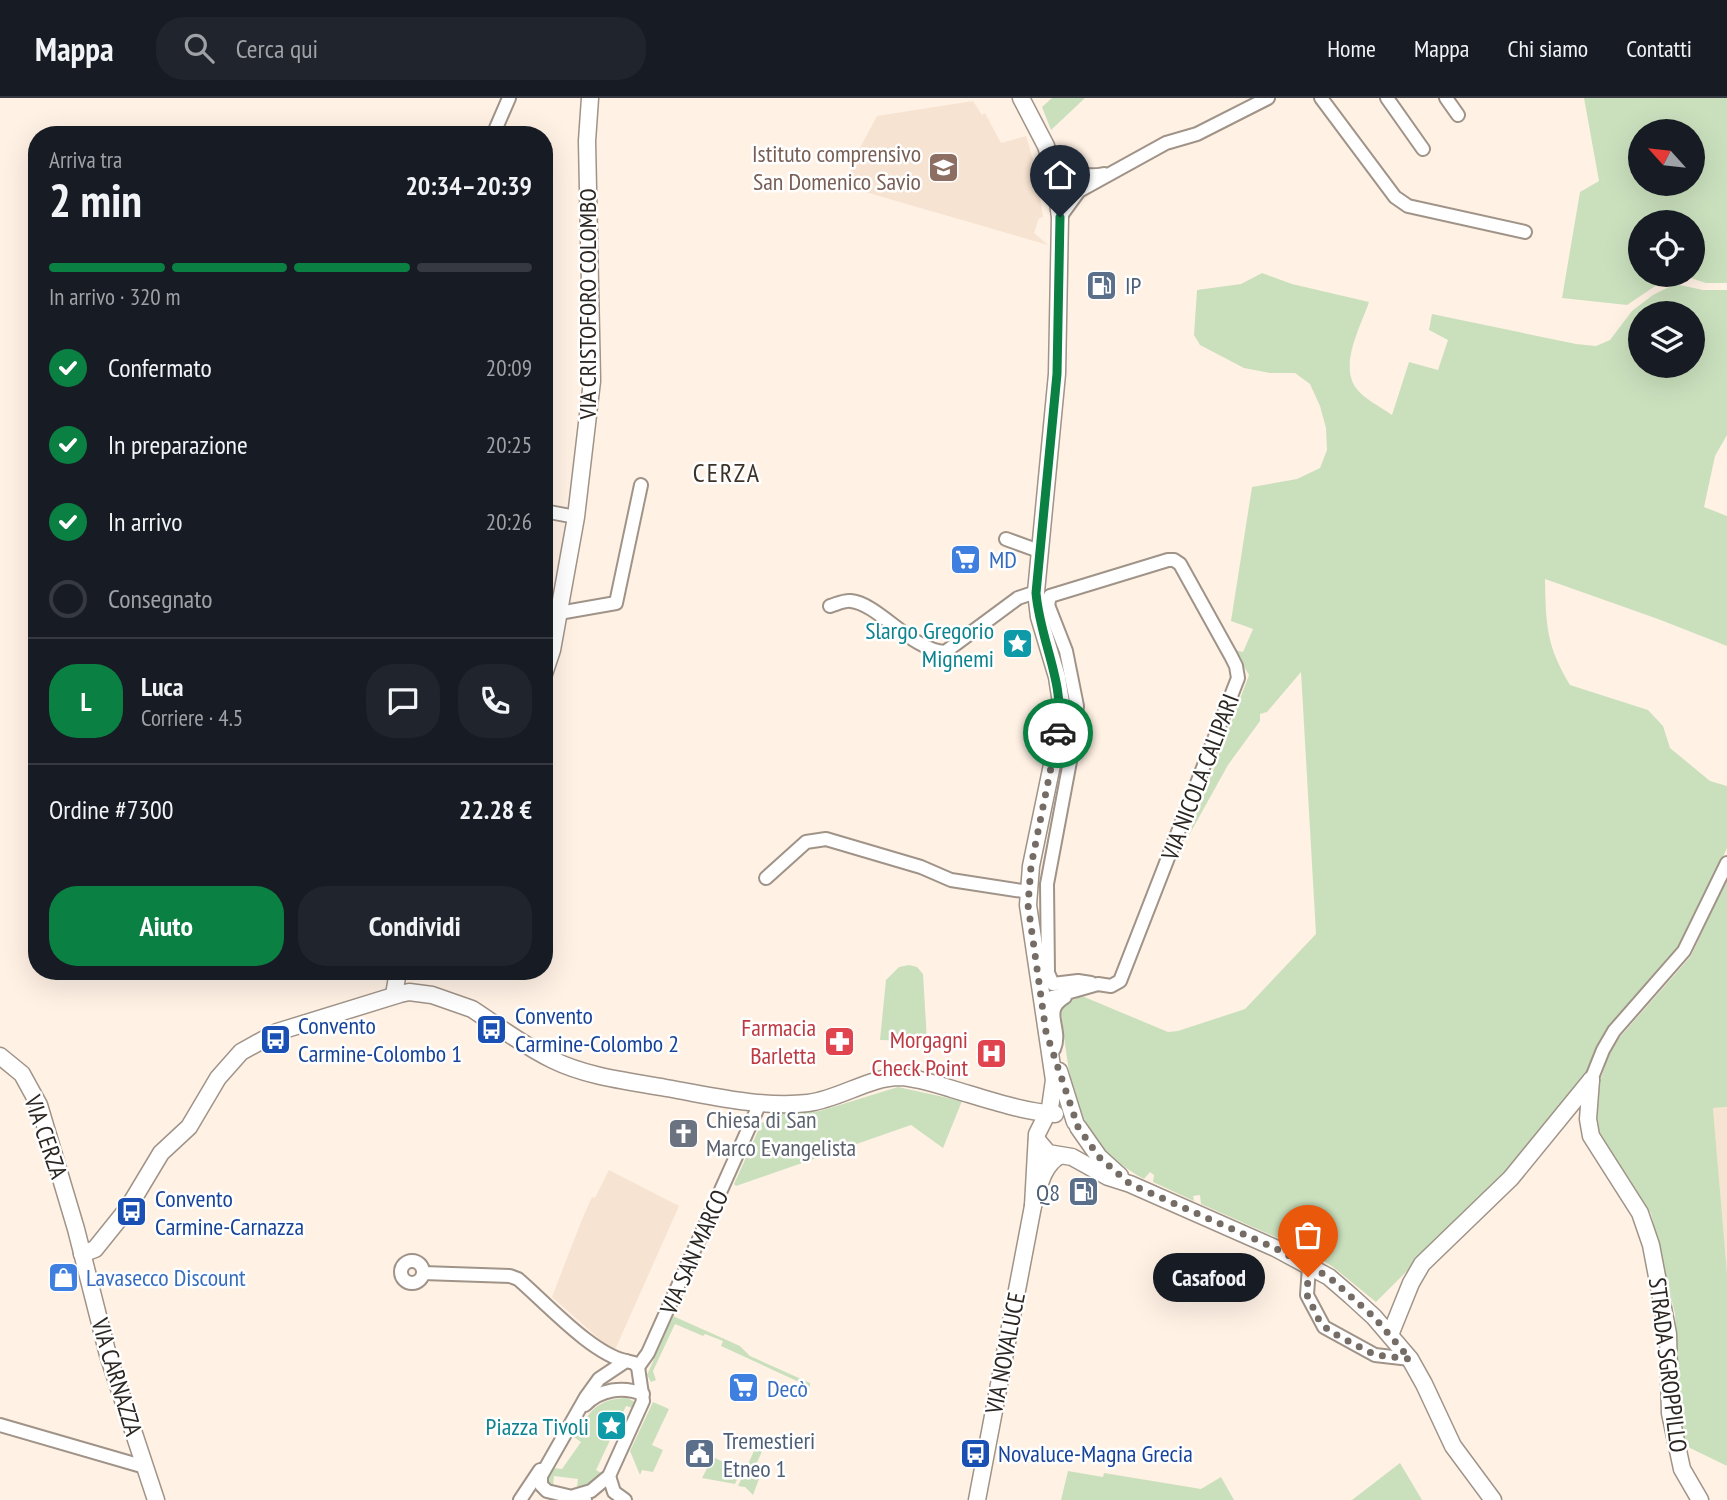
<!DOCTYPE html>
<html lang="it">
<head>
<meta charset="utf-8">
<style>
	:root { --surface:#171b24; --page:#20242c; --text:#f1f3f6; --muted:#9ea1a6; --line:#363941; --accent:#0b8043 }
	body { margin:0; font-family:"PT Sans Narrow",sans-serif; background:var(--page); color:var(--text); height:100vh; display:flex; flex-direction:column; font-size:26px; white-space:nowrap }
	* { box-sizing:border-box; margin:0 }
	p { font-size:23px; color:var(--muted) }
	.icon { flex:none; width:38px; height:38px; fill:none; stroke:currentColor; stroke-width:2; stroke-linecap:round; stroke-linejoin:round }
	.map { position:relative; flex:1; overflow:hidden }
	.side { position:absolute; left:28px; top:28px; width:525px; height:854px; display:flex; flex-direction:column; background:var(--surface); border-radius:28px; box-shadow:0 7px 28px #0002 }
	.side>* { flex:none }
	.needle { width:46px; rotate:297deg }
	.tools { position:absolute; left:1628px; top:21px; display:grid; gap:14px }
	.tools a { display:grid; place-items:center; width:77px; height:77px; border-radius:50%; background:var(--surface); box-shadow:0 7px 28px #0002; font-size:35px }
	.pin { position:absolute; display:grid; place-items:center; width:60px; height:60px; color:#fff; margin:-72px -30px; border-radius:50% 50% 50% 0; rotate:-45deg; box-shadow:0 0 7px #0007 }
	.pin .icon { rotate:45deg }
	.courier { position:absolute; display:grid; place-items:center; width:70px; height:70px; margin:-35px; border:5px solid #0b8043; border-radius:50%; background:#fff; color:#222; box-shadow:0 2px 9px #0007 }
	.bubble { position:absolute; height:49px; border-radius:24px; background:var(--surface); box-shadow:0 7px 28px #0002; font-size:23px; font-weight:700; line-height:49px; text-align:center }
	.headline em { font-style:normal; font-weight:700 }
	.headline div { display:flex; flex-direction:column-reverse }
	.headline { display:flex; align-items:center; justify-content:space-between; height:119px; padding:0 21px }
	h1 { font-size:46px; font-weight:700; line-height:52px }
	.bar { display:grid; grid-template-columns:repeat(4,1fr); gap:10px 7px; align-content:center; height:84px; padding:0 21px }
	.bar i { height:9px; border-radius:5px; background:var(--line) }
	.bar .current { background:var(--accent) }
	.bar p { grid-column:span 4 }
	.line { display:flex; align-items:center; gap:18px; padding:0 21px; border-top:2px solid var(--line) }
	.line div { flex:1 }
	.round { display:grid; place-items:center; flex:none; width:74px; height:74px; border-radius:28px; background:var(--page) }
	ol { padding:0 21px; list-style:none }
	li { display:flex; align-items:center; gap:21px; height:77px }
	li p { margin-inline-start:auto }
	li .icon { padding:7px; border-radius:50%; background:var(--accent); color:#fff; stroke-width:4 }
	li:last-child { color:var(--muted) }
	li i { width:38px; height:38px; border:4px solid var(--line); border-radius:50% }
	.cta { display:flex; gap:14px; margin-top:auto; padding:14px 21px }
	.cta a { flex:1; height:80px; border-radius:28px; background:var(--accent); color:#fff; font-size:28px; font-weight:700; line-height:80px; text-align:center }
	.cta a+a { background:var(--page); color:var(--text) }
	header { display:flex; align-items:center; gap:42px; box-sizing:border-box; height:98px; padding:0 35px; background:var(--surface); border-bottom:2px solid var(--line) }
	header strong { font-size:33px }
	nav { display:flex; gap:38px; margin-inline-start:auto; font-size:24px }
	.search { width:490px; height:63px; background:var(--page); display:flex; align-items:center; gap:18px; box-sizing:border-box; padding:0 24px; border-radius:28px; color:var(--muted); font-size:26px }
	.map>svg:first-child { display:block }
	.built { fill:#f7e3d1 }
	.green { fill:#cae0bd; fill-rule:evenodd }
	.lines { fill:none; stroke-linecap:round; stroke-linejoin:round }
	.street-casing { stroke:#a09388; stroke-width:16 }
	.secondary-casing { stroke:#a09388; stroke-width:19 }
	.street { stroke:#fff; stroke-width:12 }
	.secondary { stroke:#fff; stroke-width:16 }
	.done { stroke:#756d65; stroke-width:7; stroke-dasharray:0 12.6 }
	.route { stroke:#0b8043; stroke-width:9 }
	.labels { text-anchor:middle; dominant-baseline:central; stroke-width:5; stroke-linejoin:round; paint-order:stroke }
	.education-label { font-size:24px; fill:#785e54; stroke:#fff; text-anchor:end }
	.service-label { font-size:24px; fill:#4e5e75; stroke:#fff; text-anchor:start }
	.street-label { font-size:24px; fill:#2b2621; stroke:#fff }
	.shop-label { font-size:24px; fill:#366cbe; stroke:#fff; text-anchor:start }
	.culture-label { font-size:24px; fill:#0d838f; stroke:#fff; text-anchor:end }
	.transit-label { font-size:24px; fill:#164399; stroke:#fff; text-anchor:start }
	.health-label { font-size:24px; fill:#be3a42; stroke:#fff; text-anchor:end }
	.worship-label { font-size:24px; fill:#5b616d; stroke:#fff; text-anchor:start }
	.neighbourhood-label { font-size:26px; letter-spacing:2px; fill:#3d3228; stroke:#fff }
</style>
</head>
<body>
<header>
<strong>Mappa</strong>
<div class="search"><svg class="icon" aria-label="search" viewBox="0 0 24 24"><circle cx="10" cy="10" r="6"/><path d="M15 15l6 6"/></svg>Cerca qui</div>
<nav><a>Home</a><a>Mappa</a><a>Chi siamo</a><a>Contatti</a></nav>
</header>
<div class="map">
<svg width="1727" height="1402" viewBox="0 0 1727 1402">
	<rect width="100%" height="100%" fill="#fff1e4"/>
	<g class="built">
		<polygon points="973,3 982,17 985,15 1001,45 1026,38 1037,75 1043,119 1039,120 1034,135 1048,147 848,89 853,63 877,18"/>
		<polygon points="1727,1009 1727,1175 1713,1010"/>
		<polygon points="609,1072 679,1108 614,1254 552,1199 581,1124 592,1099 595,1100"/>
	</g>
	<g class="green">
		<polygon points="1052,0 1085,0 1051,32 1042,9"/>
		<path d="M1584,0H1727V185H1706L1684,178H1670L1627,207L1562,200L1580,94L1599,83ZM1640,33H1692V86H1640ZM1640,124H1692V177H1640Z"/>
		<path d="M1262,175L1292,186L1369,204C1361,228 1339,266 1356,290C1364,301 1381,309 1392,317L1409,264L1438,272L1448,242L1429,232L1432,216L1576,246L1596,248L1610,242L1632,213L1653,197L1675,186L1703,192H1727V337L1715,358L1704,409L1727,418V548L1658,521L1545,481C1546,527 1546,547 1570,587L1648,612L1663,628L1670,650L1710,683L1727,688V750L1693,826L1666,868L1620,916L1598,949L1585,981L1491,1096L1406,1174L1376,1204L1333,1169L1313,1156V1151L1308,1147L1296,1148L1201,1106L1200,1097L1193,1098L1194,1103L1153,1084L1154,1077L1150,1074L1144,1081C1069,1039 1071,984 1060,908L1082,898L1168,934L1178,933L1245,911L1316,836L1301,574L1267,614L1260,616V623L1228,667L1188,739L1249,577L1234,552L1243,554L1253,531L1231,523L1252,389L1297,381L1320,370L1327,352L1326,330L1320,308L1310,286L1295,275H1270L1244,270L1200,247L1194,237L1197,192L1241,186ZM1640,215H1692V268H1640Z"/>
		<polygon points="1727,780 1727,1009 1713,1010 1727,1175 1727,1368 1690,1350 1685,1344 1677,1302 1675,1216 1651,1115 1594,1031 1595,996 1613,947 1691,858"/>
		<polygon points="909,867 917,869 923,876 927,943 880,942 886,882 899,869"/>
		<polygon points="898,989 962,1003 943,1050 911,1027 736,1088 734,1086 762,1024 775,1029 782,1015 820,1013"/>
		<polygon points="673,1218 740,1248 750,1258 810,1285 810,1289 721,1248 723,1243 705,1236 703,1238 675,1226 653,1273 656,1282 651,1284 647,1277"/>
		<path d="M627,1300L635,1304L633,1310L626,1308L596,1372L603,1376L602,1378L584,1390L577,1389L578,1381L554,1378L553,1387H548L545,1380L553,1370L562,1371L581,1344L574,1339C590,1314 595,1301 627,1300Z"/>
		<polygon points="653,1304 669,1311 652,1347 663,1352 653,1374 642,1372 640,1377 630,1353"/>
		<polygon points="759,1342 766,1345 752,1375 759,1381 753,1397 745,1389 738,1388"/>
		<polygon points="713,1359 741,1373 735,1386 702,1380"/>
		<polygon points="1400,1365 1422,1402 1352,1402"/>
		<polygon points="1068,1373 1103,1379 1104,1375 1201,1391 1221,1379 1234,1402 1061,1402"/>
	</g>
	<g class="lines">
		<defs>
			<g id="street">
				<polyline points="1321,0 1395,99 1408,108 1525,134"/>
				<polyline points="1387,0 1423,51"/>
				<polyline points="1446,0 1458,17"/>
				<polyline points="493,37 509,0"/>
				<path d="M1050,54C1064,72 1081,81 1104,76"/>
				<polyline points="1060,119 1079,93 1166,45 1197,36 1268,0"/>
				<polyline points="544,413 576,419"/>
				<polyline points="1006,441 1039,453"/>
				<polyline points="1048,507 1066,553 1077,608 1071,658 1047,786 1048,875 1053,886 1078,883 1091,885"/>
				<path d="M830,508C837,506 844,502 851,503C879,506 911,552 945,554L1018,500L1036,494"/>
				<polyline points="1037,508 1048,507 1050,498 1168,462 1174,462 1180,466 1231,558 1236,568 1238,580 1120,883 1111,888 1098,886 1042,902"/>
				<polyline points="559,515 616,505 641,387"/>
				<polyline points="766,780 806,744 826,741 921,769 951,782 1029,794"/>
				<path d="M1054,951C1063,930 1041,913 1065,899"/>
				<polyline points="1591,982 1603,952 1614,933 1684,853 1727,765"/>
				<circle cx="412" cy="1174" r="11"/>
				<polyline points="1309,1169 1307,1197 1324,1229 1375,1257 1410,1261"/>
				<path d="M423,1175L510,1178L518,1181C545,1204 592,1256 626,1263"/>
				<polyline points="638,1269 648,1255 760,1005"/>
				<path d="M585,1307C600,1291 623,1288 643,1296"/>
				<polyline points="0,1327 145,1369"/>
				<polyline points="609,1378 614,1394 625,1402"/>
				<polyline points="574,1398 591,1393 609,1378 643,1303 638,1269 634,1265 626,1263 599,1281 586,1299 541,1378 541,1387 547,1393 585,1402"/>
				<polyline points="520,1402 540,1372"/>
			</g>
			<g id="secondary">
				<polyline points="1021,0 1046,48 1053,70 1060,119 1057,276 1036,494 1039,519 1057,579 1061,605 1059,633 1031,768 1028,807 1054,982 1050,1010 1037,1036 1033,1108"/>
				<polyline points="544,576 552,552 576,419 592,283 587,43 590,0"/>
				<polyline points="394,897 398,873"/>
				<polyline points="0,958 22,976 39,1007 76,1131 108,1257 156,1402"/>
				<polyline points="1059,973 1075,1024"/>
				<polyline points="1591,982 1588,1021 1591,1038 1640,1115 1651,1147 1668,1236 1670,1315 1682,1371 1700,1402"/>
				<polyline points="1078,1029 1099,1059 1120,1078"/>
				<polyline points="1037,1042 1048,1055 1072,1059 1108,1079 1130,1086 1275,1150 1329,1179 1351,1198 1374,1219 1410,1261 1424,1286 1453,1348 1493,1402"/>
				<path d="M82,1156L95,1151L128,1110L161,1055L189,1029L218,980L241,954L277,934L400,896L409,894L432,897L472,911C498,928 524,948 553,962C588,979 628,983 666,990C713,998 760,1010 808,1005C840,1001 869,979 900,979C918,980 936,986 952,991C986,1001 1020,1013 1055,1016"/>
				<polyline points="1390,1237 1411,1185 1422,1166 1511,1080 1591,982"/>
				<path d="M977,1402L1033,1108C1039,1090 1042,1068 1059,1058"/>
			</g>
		</defs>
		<use href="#street" class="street-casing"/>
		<use href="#secondary" class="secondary-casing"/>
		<use href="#street" class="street"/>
		<use href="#secondary" class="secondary"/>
	</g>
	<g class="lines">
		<polyline class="done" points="1058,635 1031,768 1028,807 1046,934 1078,1029 1099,1059 1130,1086 1275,1150 1329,1179 1374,1219 1410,1261 1375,1257 1329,1233 1319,1222 1307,1197 1308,1179"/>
		<path class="route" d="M1058,635C1066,586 1040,543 1036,495L1057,276L1060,119"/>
	</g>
	<defs>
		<symbol id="school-square" viewBox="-11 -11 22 22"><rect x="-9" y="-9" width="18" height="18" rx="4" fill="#8d6e63" stroke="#fff"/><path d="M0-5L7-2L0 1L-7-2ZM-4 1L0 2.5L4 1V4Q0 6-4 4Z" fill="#fff"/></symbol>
		<symbol id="fuel-square" viewBox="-11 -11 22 22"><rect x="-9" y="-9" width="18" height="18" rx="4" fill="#5c6f8a" stroke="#fff"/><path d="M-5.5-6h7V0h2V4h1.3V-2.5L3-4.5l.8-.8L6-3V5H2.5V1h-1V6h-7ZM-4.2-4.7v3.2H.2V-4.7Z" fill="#fff"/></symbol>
		<symbol id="supermarket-square" viewBox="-11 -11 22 22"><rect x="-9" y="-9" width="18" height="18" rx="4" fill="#3f7fe0" stroke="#fff"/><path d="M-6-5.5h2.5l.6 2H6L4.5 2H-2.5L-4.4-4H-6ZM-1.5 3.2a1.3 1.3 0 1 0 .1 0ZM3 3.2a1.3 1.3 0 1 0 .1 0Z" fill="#fff"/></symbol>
		<symbol id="sight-square" viewBox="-11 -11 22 22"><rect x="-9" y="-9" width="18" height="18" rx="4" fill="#0f9aa8" stroke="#fff"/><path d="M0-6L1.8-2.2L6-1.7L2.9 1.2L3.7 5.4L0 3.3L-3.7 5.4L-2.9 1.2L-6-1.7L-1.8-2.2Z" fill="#fff"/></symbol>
		<symbol id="bus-square" viewBox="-11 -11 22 22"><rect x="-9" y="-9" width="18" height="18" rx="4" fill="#1a4fb4" stroke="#fff"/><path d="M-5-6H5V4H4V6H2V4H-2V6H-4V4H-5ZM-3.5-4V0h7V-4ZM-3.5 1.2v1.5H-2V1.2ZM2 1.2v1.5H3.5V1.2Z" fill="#fff"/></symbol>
		<symbol id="pharmacy-square" viewBox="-11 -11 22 22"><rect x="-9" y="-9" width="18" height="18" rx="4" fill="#e0444e" stroke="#fff"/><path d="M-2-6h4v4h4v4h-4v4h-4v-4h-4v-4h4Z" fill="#fff"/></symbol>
		<symbol id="hospital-square" viewBox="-11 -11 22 22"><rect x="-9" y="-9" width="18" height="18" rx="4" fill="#e0444e" stroke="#fff"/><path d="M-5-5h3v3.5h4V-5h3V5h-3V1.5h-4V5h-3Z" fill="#fff"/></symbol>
		<symbol id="church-square" viewBox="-11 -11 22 22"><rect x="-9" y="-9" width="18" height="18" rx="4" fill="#6b7280" stroke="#fff"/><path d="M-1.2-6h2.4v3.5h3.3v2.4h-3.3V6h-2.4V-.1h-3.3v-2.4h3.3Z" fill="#fff"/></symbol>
		<symbol id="shop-square" viewBox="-11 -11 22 22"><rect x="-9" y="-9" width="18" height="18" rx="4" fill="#3f7fe0" stroke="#fff"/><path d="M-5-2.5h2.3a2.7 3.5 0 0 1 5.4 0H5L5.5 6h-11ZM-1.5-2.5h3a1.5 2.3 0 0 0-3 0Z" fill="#fff"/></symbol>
		<symbol id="civic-square" viewBox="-11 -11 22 22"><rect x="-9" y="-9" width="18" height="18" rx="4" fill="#5c6f8a" stroke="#fff"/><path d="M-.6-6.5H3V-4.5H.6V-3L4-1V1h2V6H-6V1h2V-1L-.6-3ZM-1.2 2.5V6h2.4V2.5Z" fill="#fff"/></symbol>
	</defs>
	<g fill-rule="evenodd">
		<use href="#school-square" x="926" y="52" width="35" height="35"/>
		<use href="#fuel-square" x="1084" y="170" width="35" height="35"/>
		<use href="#supermarket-square" x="948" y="444" width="35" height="35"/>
		<use href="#sight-square" x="1000" y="528" width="35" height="35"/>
		<use href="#bus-square" x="474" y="914" width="35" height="35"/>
		<use href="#bus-square" x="258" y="924" width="35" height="35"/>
		<use href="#pharmacy-square" x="822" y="926" width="35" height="35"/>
		<use href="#hospital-square" x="974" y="938" width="35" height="35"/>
		<use href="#church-square" x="666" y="1018" width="35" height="35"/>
		<use href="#fuel-square" x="1066" y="1076" width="35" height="35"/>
		<use href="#bus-square" x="114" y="1096" width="35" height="35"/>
		<use href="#shop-square" x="46" y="1162" width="35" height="35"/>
		<use href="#supermarket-square" x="726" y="1272" width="35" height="35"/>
		<use href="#sight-square" x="594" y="1310" width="35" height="35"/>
		<use href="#bus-square" x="958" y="1338" width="35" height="35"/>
		<use href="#civic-square" x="682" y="1338" width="35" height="35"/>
	</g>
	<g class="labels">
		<g class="education-label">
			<text x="921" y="55">Istituto comprensivo<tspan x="921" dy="28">San Domenico Savio</tspan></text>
		</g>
		<g class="service-label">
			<text x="1125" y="187">IP</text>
			<text x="1060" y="1094" text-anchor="end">Q8</text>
			<text x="723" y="1342">Tremestieri<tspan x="723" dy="28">Etneo 1</tspan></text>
		</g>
		<g class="street-label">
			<text transform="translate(587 206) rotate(-90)">VIA CRISTOFORO COLOMBO</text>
			<text transform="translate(1200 679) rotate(-69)">VIA NICOLA CALIPARI</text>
			<text transform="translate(46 1039) rotate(71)">VIA CERZA</text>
			<text transform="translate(694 1154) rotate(-66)">VIA SAN MARCO</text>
			<text transform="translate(1005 1255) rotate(-79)">VIA NOVALUCE</text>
			<text transform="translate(1668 1267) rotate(83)">STRADA SGROPPILLO</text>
			<text transform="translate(117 1279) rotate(73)">VIA CARNAZZA</text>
		</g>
		<g class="shop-label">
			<text x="989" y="461">MD</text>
			<text x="86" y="1179">Lavasecco Discount</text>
			<text x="767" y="1290">Decò</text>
		</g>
		<g class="culture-label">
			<text x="994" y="532">Slargo Gregorio<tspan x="994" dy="28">Mignemi</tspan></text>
			<text x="589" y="1328">Piazza Tivoli</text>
		</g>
		<g class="transit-label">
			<text x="515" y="917">Convento<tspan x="515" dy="28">Carmine-Colombo 2</tspan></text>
			<text x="298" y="927">Convento<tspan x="298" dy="28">Carmine-Colombo 1</tspan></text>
			<text x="155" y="1100">Convento<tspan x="155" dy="28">Carmine-Carnazza</tspan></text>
			<text x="998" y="1355">Novaluce-Magna Grecia</text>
		</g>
		<g class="health-label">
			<text x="816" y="929">Farmacia<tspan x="816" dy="28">Barletta</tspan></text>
			<text x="968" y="941">Morgagni<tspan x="968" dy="28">Check Point</tspan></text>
		</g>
		<g class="worship-label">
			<text x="706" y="1021">Chiesa di San<tspan x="706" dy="28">Marco Evangelista</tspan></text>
		</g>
		<g class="neighbourhood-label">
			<text x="727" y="374">CERZA</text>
		</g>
	</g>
</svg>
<div class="tools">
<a><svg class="needle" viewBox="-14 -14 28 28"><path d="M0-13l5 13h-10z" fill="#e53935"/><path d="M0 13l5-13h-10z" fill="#9ea1a6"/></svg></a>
<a><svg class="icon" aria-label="locate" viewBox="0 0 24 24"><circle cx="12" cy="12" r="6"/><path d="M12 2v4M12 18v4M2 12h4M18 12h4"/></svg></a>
<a><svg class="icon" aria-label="layers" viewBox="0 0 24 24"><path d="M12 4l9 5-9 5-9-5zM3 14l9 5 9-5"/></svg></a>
</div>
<div class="pin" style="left:1308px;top:1179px;background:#ea580c"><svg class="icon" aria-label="bag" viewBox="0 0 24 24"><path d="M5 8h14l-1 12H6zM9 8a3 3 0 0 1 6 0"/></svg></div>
<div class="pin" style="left:1060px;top:119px;background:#1f2937"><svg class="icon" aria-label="home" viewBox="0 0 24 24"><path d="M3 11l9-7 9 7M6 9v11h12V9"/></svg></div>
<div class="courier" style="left:1058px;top:635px"><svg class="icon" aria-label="car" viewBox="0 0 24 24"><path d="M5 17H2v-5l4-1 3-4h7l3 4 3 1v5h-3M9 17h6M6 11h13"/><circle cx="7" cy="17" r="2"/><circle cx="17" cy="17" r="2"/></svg></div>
<div class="bubble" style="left:1153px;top:1155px;width:112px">Casafood</div>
<section class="side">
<div class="headline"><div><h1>2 min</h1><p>Arriva tra</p></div><em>20:34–20:39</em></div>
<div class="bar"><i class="current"></i><i class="current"></i><i class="current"></i><i></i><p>In arrivo · 320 m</p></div>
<ol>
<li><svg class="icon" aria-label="check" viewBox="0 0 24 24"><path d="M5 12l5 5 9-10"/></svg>Confermato<p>20:09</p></li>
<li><svg class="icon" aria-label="check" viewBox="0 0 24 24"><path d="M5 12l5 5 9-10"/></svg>In preparazione<p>20:25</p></li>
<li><svg class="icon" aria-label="check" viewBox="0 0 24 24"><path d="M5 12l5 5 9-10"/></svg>In arrivo<p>20:26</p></li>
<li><i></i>Consegnato</li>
</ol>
<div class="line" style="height:126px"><b class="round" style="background:var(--accent);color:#fff">L</b><div><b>Luca</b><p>Corriere · 4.5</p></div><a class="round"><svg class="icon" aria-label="chat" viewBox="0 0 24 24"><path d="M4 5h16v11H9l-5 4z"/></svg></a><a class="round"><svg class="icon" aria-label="phone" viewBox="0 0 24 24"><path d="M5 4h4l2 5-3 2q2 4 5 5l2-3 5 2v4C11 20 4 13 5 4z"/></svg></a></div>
<div class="line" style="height:91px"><div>Ordine #7300</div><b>22.28 €</b></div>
<div class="cta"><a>Aiuto</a><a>Condividi</a></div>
</section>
</div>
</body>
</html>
